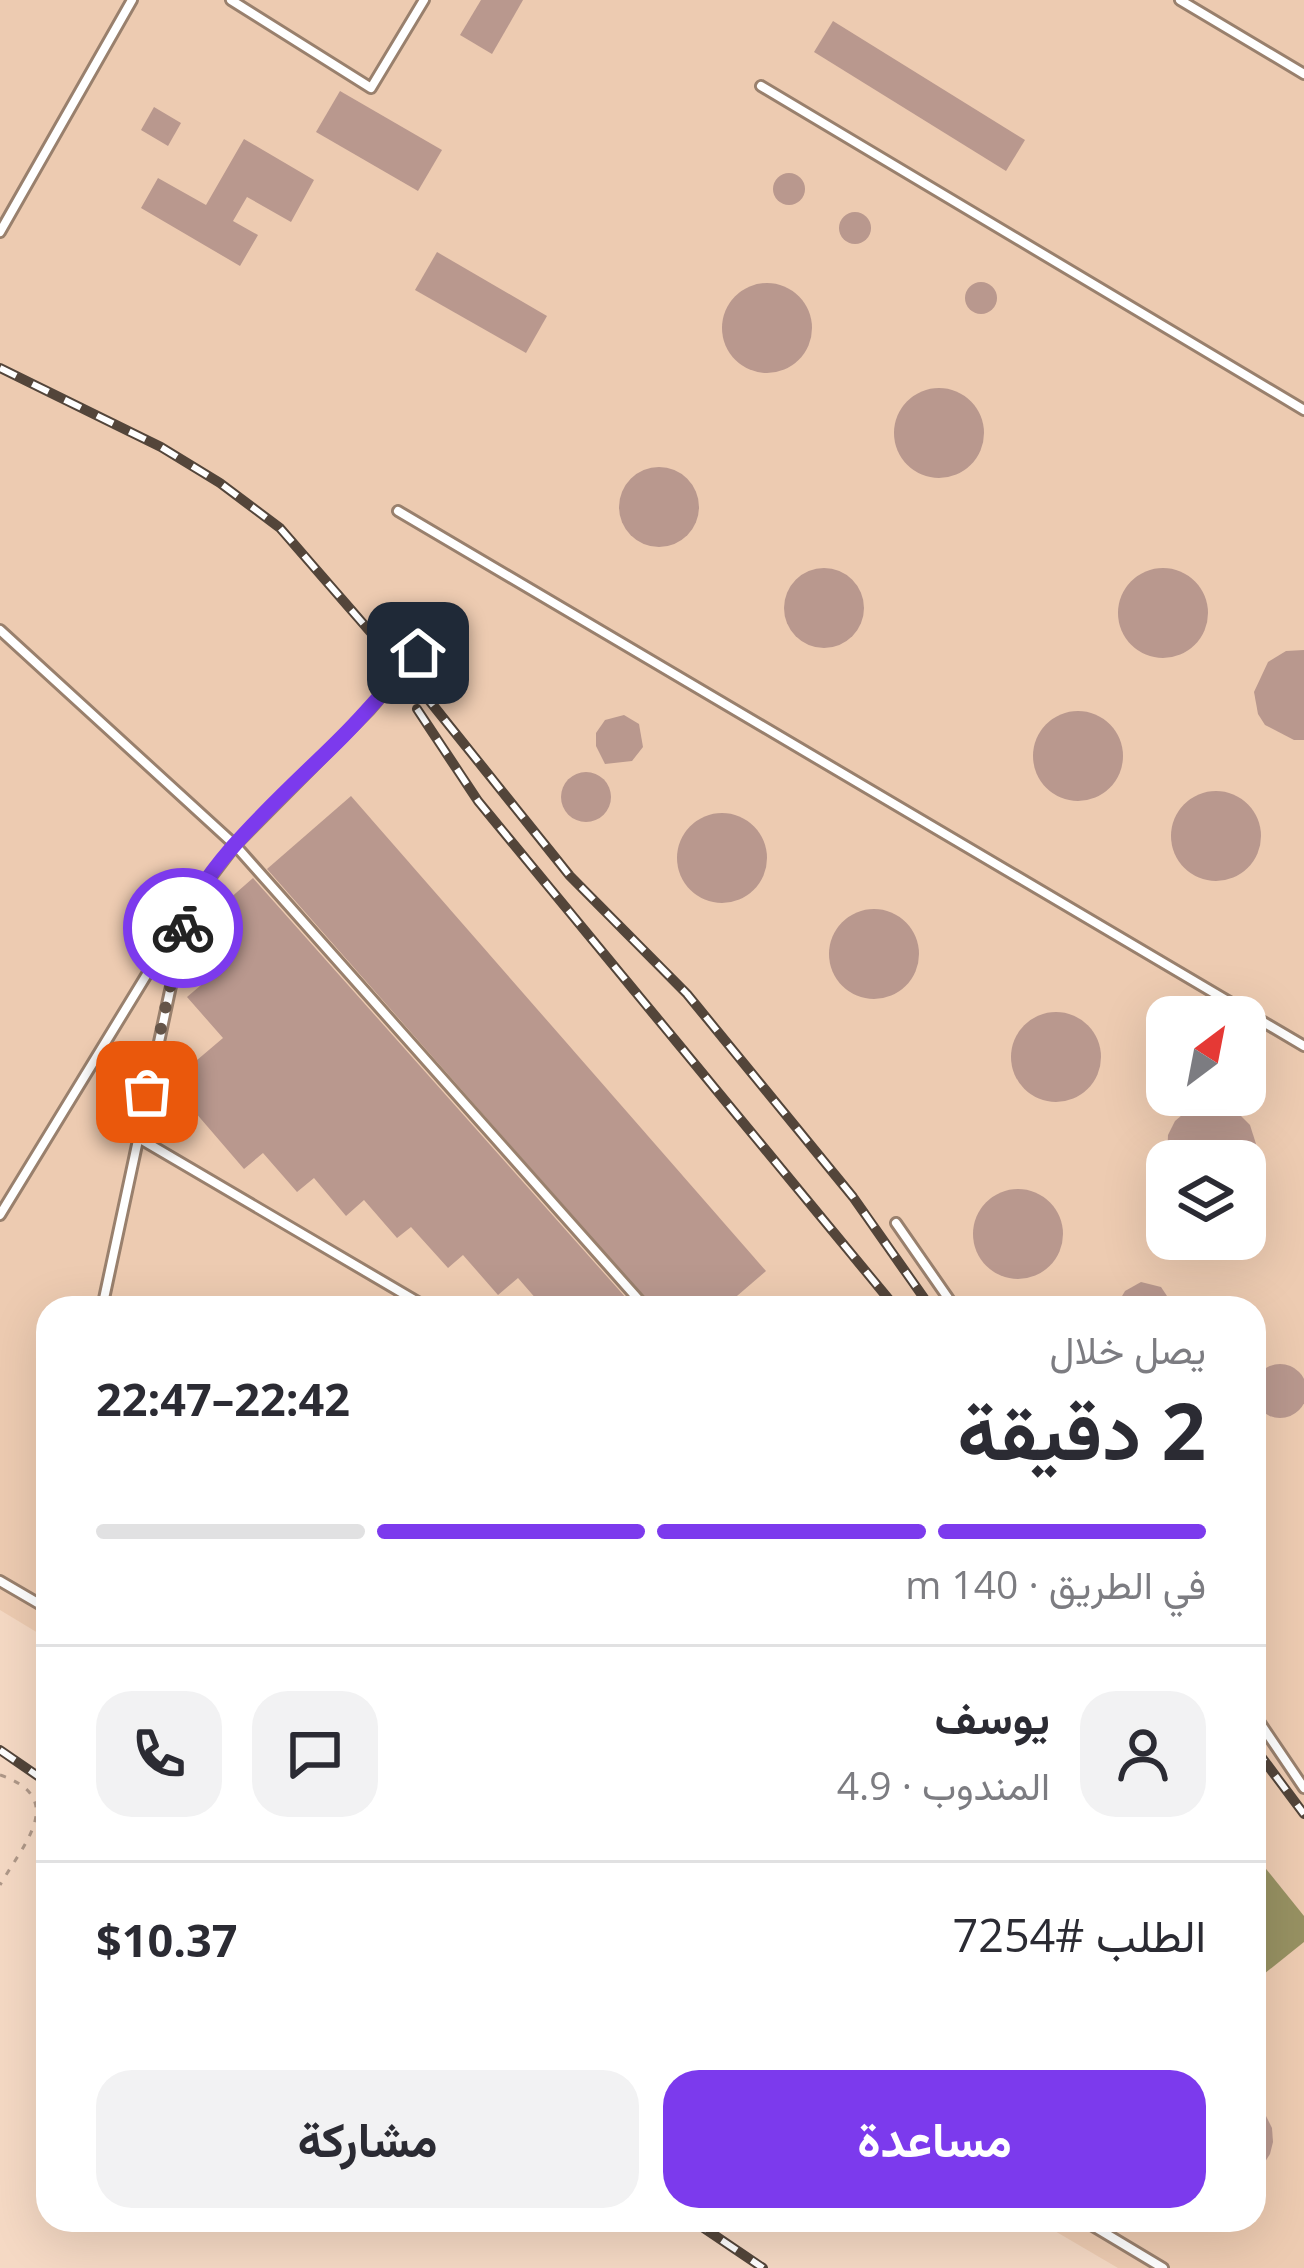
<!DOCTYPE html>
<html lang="ar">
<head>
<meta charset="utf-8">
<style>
	:root { --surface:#fff; --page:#f2f2f3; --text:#2b2b33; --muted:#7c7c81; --line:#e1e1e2; --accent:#7c3aed }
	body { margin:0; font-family:"Open Sans",Vazirmatn,sans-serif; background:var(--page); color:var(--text); direction:rtl; height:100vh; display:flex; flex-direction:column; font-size:45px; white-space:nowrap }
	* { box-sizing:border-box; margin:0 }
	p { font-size:39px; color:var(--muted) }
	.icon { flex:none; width:66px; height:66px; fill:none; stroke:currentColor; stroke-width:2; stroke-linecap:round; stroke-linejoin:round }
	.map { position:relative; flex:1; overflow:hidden; direction:ltr }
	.panel { position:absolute; left:36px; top:1296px; width:1230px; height:936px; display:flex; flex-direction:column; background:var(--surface); border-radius:36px; box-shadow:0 12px 48px #0002; direction:rtl }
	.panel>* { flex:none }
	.needle { width:78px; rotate:32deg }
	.tools { position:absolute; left:1146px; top:996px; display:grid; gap:24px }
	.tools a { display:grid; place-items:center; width:120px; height:120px; border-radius:24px; background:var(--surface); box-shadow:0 12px 48px #0002; font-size:60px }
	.pin { position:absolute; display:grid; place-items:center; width:102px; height:102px; color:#fff; margin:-51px; border-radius:24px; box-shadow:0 6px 18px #0006 }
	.courier { position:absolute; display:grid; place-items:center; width:120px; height:120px; margin:-60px; border:9px solid #7c3aed; border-radius:50%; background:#fff; color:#222; box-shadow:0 3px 15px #0007 }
	.headline em { font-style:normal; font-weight:700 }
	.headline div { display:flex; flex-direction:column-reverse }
	.headline { display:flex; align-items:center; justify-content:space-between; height:204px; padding:0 60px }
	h1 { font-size:78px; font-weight:700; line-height:90px }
	.bar { display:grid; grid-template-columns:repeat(4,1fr); gap:18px 12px; align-content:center; height:144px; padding:0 60px }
	.bar i { height:15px; border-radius:9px; background:var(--line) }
	.bar .current { background:var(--accent) }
	.bar p { grid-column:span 4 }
	.line { display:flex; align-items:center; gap:30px; padding:0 60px; border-top:3px solid var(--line) }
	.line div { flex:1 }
	.round { display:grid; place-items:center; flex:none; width:126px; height:126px; border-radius:36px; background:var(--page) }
	.cta { display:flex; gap:24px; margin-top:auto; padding:24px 60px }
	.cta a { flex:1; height:138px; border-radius:36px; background:var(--accent); color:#fff; font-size:48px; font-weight:700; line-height:138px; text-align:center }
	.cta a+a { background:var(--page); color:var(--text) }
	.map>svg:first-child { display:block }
	.built { fill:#edcbb1; fill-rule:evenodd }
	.water { fill:#979162 }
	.building { fill:#b9988e }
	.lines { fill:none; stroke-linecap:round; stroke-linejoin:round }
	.lane-casing { stroke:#99806d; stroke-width:14 }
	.path { stroke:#af9888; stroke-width:3; stroke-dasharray:6 9; stroke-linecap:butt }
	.lane { stroke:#fff; stroke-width:8 }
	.rail-casing { stroke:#53453a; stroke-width:10 }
	.rail { stroke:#fff; stroke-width:6; stroke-dasharray:18; stroke-linecap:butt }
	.done { stroke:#655549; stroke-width:12; stroke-dasharray:0 21.6 }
	.route { stroke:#7c3aed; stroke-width:15 }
</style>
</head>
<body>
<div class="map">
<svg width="1304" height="2268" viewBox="0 0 1304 2268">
	<rect width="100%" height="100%" fill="#f5d9c4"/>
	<path class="built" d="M0,0H1304V2268H1118L1036,2220H1254V1308H48V1639L0,1610ZM1167,1017H1245V1095H1167ZM1167,1161H1245V1239H1167Z"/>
	<polygon class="water" points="1254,1854 1304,1916 1304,1942 1254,1982"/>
	<g class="building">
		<polygon points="481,0 523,0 492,54 460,35"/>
		<polygon points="833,21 1025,140 1006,171 814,52"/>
		<polygon points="340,91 442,150 418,191 316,132"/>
		<polygon points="154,107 181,123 168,146 141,130"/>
		<polygon points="244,139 314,180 291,222 247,197 233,221 258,235 240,266 141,208 158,178 206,205"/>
		<circle cx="789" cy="189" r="16"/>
		<circle cx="855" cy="228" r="16"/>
		<polygon points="437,252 547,316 526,353 415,290"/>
		<circle cx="981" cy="298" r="16"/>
		<circle cx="767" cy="328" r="45"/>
		<circle cx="939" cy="433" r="45"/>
		<circle cx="659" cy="507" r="40"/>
		<circle cx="1163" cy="613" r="45"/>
		<circle cx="824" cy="608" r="40"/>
		<polygon points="1304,650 1304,740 1294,740 1265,725 1258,714 1254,692 1268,662 1286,651"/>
		<circle cx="1078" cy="756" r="45"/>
		<polygon points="624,715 639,724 643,747 632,761 605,764 596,746 596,733 605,720"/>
		<circle cx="586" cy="797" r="25"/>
		<circle cx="1216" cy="836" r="45"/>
		<polygon points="351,796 766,1271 723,1308 654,1308 267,869"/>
		<circle cx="722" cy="858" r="45"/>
		<polygon points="253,878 635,1308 544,1308 518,1278 498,1295 463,1255 448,1268 411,1227 397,1238 364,1200 346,1216 314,1178 297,1192 263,1153 244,1169 170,1083 223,1038 187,997 234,957 203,922"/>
		<circle cx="874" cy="954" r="45"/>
		<circle cx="1056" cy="1057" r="45"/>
		<polygon points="1216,1104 1238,1113 1250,1125 1256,1144 1255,1161 1167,1161 1168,1135 1175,1121 1189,1109"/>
		<circle cx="1018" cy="1234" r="45"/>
		<polygon points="1141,1282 1161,1287 1175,1308 1115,1308 1125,1291"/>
		<circle cx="1280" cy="1391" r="27"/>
		<polygon points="1254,2092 1272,2128 1273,2142 1270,2154 1254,2179"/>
	</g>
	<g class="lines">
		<defs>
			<g id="lane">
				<polyline points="231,0 371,88 424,0"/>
				<polyline points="1180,0 1304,74"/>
				<polyline points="761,86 1304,410"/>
				<polyline points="0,232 132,0"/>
				<polyline points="398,511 1304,1046"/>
				<polyline points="0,630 235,845 646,1308"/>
				<polyline points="137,1137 428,1308"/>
				<polyline points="0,1215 188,907 235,845 370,709 418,653"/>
				<polyline points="896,1223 955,1308"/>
				<polyline points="102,1308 186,916"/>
				<polyline points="0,1581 48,1609"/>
				<polyline points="1254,1714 1304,1788"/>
				<polyline points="1083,2220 1163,2268"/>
			</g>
		</defs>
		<use href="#lane" class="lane-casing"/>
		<path class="path" d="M0,1775C68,1798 24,1843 0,1885"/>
		<use href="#lane" class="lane"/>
		<defs>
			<g id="rail">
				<polyline points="0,368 161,447 220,483 280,528 420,689 570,876 687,994 853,1197 931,1308"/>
				<polyline points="417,709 478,801 896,1308"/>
				<polyline points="1254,1747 1304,1814"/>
				<polyline points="0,1750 48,1783"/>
				<polyline points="692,2220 763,2268"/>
			</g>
		</defs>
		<use href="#rail" class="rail-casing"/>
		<use href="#rail" class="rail"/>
	</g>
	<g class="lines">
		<polyline class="done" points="147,1092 183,928"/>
		<path class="route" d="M183,928C196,868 298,782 343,736C369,710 393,681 418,653"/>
	</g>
</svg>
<div class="tools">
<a><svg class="needle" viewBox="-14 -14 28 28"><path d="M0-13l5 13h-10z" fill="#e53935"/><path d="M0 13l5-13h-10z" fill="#7c7c81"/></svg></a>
<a><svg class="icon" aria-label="layers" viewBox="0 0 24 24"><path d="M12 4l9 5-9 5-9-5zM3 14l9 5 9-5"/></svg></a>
</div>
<div class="pin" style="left:147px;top:1092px;background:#ea580c"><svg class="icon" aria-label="bag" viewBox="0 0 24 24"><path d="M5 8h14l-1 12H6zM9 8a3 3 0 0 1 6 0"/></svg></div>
<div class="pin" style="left:418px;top:653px;background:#1f2937"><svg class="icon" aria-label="home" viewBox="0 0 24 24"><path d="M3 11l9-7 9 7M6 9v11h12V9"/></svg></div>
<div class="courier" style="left:183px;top:928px"><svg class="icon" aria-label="bike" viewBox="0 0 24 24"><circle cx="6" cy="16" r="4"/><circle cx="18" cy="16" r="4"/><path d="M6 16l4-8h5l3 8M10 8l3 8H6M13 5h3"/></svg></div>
<section class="panel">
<div class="headline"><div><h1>2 دقيقة</h1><p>يصل خلال</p></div><em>22:42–22:47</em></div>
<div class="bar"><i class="current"></i><i class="current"></i><i class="current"></i><i></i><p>في الطريق · 140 m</p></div>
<div class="line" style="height:216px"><a class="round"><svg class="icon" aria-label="person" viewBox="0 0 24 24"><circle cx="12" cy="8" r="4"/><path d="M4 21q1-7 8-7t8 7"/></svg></a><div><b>يوسف</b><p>المندوب · 4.9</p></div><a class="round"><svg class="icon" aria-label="chat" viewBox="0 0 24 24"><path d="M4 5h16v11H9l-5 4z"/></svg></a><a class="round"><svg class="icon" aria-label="phone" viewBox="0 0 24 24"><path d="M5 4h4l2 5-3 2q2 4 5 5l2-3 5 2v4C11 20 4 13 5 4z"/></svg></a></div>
<div class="line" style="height:156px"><div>الطلب #7254</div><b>$10.37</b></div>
<div class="cta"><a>مساعدة</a><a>مشاركة</a></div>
</section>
</div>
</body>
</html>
